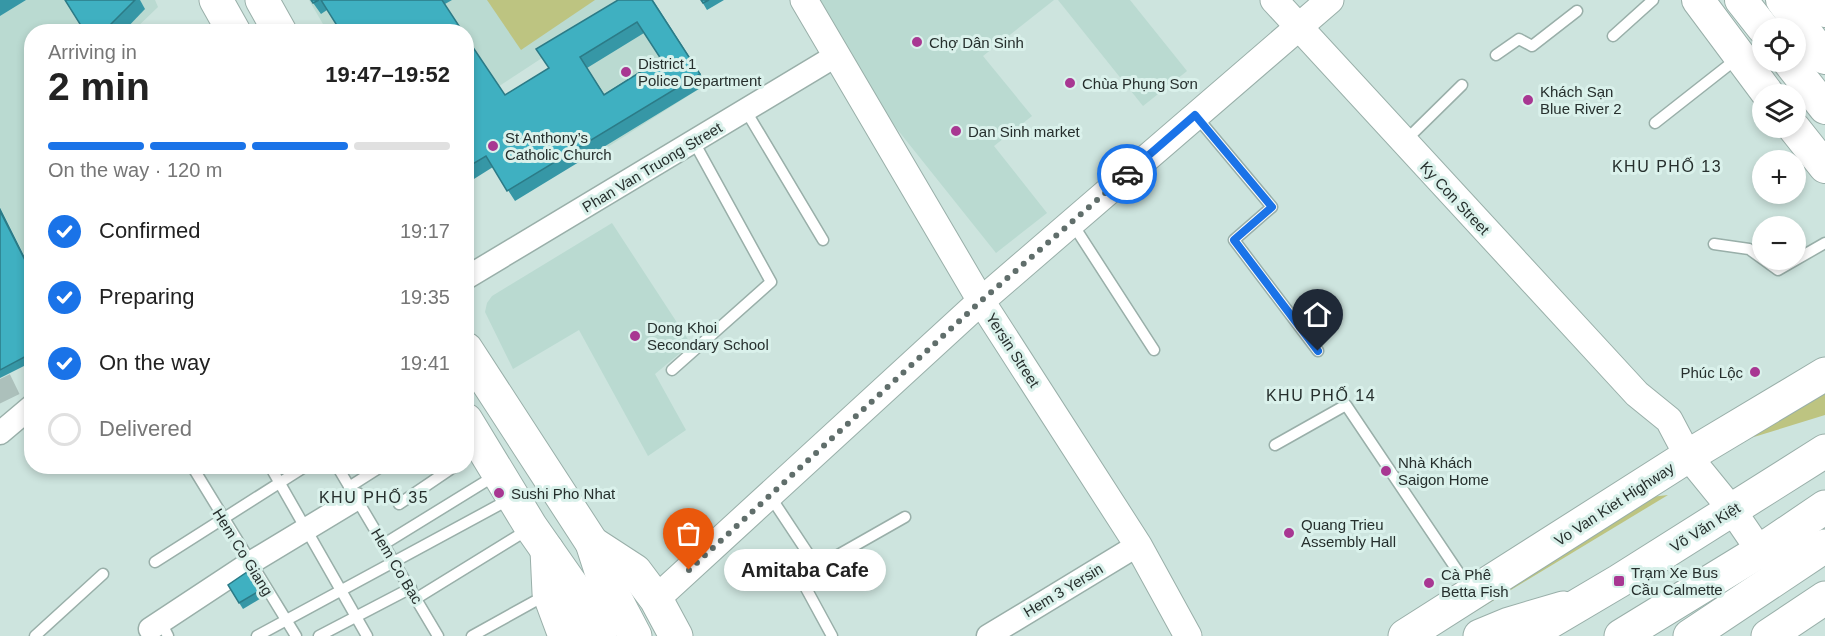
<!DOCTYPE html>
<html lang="en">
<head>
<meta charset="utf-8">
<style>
	:root { --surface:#fff; --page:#f2f2f2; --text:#222; --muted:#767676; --line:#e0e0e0; --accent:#1a73e8 }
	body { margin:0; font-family:Arial,sans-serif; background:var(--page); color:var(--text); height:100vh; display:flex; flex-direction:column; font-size:22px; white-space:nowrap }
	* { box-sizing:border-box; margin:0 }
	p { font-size:20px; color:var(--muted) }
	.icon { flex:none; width:33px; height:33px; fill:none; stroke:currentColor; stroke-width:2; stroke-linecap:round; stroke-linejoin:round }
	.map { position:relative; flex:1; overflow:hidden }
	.details { position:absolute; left:24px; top:24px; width:450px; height:450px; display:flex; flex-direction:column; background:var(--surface); border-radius:24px; box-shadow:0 3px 9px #0003 }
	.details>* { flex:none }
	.tools { position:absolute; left:1752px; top:18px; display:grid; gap:12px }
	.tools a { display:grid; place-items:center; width:54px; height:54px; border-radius:50%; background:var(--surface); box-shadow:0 3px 9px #0003; font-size:30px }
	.pin { position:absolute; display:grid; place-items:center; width:51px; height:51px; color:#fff; margin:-62px -26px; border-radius:50% 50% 50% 0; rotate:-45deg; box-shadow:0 0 6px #0007 }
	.pin .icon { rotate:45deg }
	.courier { position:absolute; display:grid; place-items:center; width:60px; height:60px; margin:-30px; border:4px solid #1a73e8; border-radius:50%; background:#fff; color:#222; box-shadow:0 2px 8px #0007 }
	.bubble { position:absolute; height:42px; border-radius:21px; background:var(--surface); box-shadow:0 3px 9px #0003; font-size:20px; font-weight:600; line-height:42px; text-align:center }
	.summary em { font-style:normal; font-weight:600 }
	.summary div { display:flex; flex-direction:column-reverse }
	.summary { display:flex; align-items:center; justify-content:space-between; height:102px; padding:0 24px }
	h1 { font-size:39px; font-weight:600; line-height:45px }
	.bar { display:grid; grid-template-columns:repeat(4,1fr); gap:9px 6px; align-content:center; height:72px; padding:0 24px }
	.bar i { height:8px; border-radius:4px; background:var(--line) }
	.bar .active { background:var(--accent) }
	.bar p { grid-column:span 4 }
	ol { padding:0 24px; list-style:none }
	li { display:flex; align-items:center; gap:18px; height:66px }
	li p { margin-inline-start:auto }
	li .icon { padding:6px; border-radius:50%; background:var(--accent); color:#fff; stroke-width:4 }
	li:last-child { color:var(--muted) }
	li i { width:33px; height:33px; border:3px solid var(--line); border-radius:50% }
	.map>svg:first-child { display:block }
	.built { fill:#badad1 }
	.grass { fill:#bdc481 }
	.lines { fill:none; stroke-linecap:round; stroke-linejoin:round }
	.minor-tunnel { stroke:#acc0bb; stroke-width:22; stroke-dasharray:22 11; stroke-linecap:butt }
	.service-casing { stroke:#99afa9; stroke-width:13 }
	.minor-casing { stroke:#99afa9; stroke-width:25 }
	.tertiary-casing { stroke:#99afa9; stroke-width:29 }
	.secondary-casing { stroke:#99afa9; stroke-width:34 }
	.primary-casing { stroke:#99afa9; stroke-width:35 }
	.trunk-casing { stroke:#99afa9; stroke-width:35 }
	.service { stroke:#fff; stroke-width:10 }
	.minor { stroke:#fff; stroke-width:22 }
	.tertiary { stroke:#fff; stroke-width:27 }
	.secondary { stroke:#fff; stroke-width:32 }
	.primary { stroke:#fff; stroke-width:33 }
	.trunk { stroke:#fff; stroke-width:33 }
	.wall { fill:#3697a6; fill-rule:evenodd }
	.shaded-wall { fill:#2c7b87 }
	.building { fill:#3fb0c1; stroke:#2c7b87; stroke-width:1.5; fill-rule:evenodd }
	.done { stroke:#606e6b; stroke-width:6; stroke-dasharray:0 10.8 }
	.route { stroke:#1a73e8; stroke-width:8 }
	.poi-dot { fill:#a83792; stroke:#daf1eb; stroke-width:2 }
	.labels { text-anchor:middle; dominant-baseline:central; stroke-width:6; stroke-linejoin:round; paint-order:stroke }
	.poi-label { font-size:15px; fill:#262f2d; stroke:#daf1eb; text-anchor:start }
	.street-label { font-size:15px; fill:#262f2d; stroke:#daf1eb }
	.neighbourhood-label { font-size:16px; letter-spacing:1.5px; fill:#262f2d; stroke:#daf1eb }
</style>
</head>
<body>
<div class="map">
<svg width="1825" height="636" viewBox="0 0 1825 636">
	<rect width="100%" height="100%" fill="#cde4de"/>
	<g class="built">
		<polygon points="0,0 155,0 158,7 133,31 32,32 31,295 0,226"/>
		<polygon points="309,0 653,0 707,84 606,148 542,58 467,107 466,32 327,31"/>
		<polygon points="794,0 1054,0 983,56 1032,116 994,146 1047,213 996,253"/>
		<polygon points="1058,0 1130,0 1187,71 1143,106"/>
		<polygon points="612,223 691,344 655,374 686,430 648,456 579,330 513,369 485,312 487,303 492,296"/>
	</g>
	<g class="grass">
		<polygon points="487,0 595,0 521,50"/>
		<polygon points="1825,390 1825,415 1744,440"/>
		<polygon points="1668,495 1443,631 1651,497"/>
	</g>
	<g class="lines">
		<polyline class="minor-tunnel" points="0,379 18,416"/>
		<defs>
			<g id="service">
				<polyline points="1613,36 1653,0"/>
				<polyline points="1496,55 1519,39 1532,46 1577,11"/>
				<polyline points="746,111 823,240"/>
				<polyline points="1195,115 1272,207 1234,240 1318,351"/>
				<polyline points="1655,123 1739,57"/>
				<polyline points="1405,141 1462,85"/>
				<polyline points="1072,223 1154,350"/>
				<polyline points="1714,244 1749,249 1778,270 1825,243"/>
				<polyline points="672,370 771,282 694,142"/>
				<polyline points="1275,445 1346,405 1471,591"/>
				<polyline points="192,466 296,636"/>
				<polyline points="270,466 367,636"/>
				<polyline points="337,466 438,636"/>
				<polyline points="349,487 382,466"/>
				<polyline points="770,496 817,567 905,517"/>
				<polyline points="399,504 455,466"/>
				<polyline points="384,544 496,475"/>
				<polyline points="155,562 306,466"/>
				<polyline points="817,567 801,579 832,636"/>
				<polyline points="417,598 529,529"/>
				<polyline points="161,622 168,636"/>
				<polyline points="35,636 103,574"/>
				<polyline points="257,636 510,499"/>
				<polyline points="319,636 411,588"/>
				<polyline points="472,636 546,595"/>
			</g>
			<g id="minor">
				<polyline points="466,278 837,55"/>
				<polyline points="0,433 32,406"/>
				<polyline points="150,629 250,563 356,499"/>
				<polyline points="988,636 1138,545"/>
			</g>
			<g id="tertiary">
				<polyline points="804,0 981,301 1138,545 1188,636"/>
				<polyline points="1274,0 1637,394 1669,420 1688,456 1732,510 1760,551"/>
				<polyline points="656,599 981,301 1330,0"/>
			</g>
			<g id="secondary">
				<polyline points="1698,0 1768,94"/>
				<polyline points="1741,0 1763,28"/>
				<polyline points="1782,0 1825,58"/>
				<polyline points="1817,0 1825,11"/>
				<polyline points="1789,62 1825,108"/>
				<polyline points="1794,128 1825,167"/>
			</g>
			<g id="primary">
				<polyline points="216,0 234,32"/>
				<polyline points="262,0 280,32"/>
				<polyline points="466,349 592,543 601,571 635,636"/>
				<polyline points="466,420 531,527 573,587 600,636"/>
				<polyline points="592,543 635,571 656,599 676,636"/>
				<polyline points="547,550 549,593 565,636"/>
				<polyline points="1405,636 1688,456 1825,374"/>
				<polyline points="1480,636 1509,624 1563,608"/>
				<polyline points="1768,636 1825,598"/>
			</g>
			<g id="trunk">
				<polyline points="1526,636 1619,581 1825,451"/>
				<polyline points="1621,636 1760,551 1825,507"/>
				<polyline points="1690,636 1825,546"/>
			</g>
		</defs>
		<use href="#service" class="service-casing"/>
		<use href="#minor" class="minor-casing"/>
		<use href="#tertiary" class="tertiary-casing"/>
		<use href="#secondary" class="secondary-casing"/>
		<use href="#primary" class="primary-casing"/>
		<use href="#trunk" class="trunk-casing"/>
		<use href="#service" class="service"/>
		<use href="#minor" class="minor"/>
		<use href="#tertiary" class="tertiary"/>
		<use href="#secondary" class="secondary"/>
		<use href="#primary" class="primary"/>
		<use href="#trunk" class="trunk"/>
	</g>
	<g class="wall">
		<polygon points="0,0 26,0 0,16"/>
		<polygon points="65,0 140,0 145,9 123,32 85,32"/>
		<polygon points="311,0 452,0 445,4 327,10 321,14"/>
		<path d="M653,0L707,84L515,201L493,167L466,184V37L505,95L549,68ZM644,33L661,59L604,94L587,68Z"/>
		<polygon points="701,0 724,0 707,10"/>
		<polygon points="0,208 32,272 32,362 0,378"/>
		<polygon points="247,572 263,597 243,609 228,585"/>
	</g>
	<polygon class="shaded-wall" points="0,208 32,272 32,274 0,211"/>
	<g class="building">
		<polygon points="65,0 135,0 103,32 85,32"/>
		<polygon points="311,0 319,0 313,3"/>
		<polygon points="321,0 442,0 463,32 341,32"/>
		<path d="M618,0H652L700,74L507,191L486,156L466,168V37L505,95L549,68L536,49ZM637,22L661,59L604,95L580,57Z"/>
		<polygon points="701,0 709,0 703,3"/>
		<polygon points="0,211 32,274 32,353 0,370"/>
		<polygon points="247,572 259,591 239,603 228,585"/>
	</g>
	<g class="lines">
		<polyline class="done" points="689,570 981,301 1127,174"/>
		<polyline class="route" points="1127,174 1195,115 1272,207 1234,240 1318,351"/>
	</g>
	<g class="poi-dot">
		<circle cx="917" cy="42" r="6"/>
		<circle cx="626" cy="72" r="6"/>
		<circle cx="1070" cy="83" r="6"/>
		<circle cx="1528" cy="100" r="6"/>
		<circle cx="956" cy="131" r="6"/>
		<circle cx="493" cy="146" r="6"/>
		<circle cx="635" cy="336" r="6"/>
		<circle cx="1755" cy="372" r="6"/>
		<circle cx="1386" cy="471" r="6"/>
		<circle cx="499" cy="493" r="6"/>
		<circle cx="1289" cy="533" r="6"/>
		<rect x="1613" y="575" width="12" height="12" rx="3"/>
		<circle cx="1429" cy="583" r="6"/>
	</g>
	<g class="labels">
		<g class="poi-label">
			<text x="929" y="42">Chợ Dân Sinh</text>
			<text x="638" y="63">District 1<tspan x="638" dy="17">Police Department</tspan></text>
			<text x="1082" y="83">Chùa Phụng Sơn</text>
			<text x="1540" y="91">Khách Sạn<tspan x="1540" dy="17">Blue River 2</tspan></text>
			<text x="968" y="131">Dan Sinh market</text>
			<text x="505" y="137">St Anthony’s<tspan x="505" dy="17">Catholic Church</tspan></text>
			<text x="647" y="327">Dong Khoi<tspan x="647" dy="17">Secondary School</tspan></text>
			<text x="1743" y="372" text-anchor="end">Phúc Lộc</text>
			<text x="1398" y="462">Nhà Khách<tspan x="1398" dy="17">Saigon Home</tspan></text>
			<text x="511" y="493">Sushi Pho Nhat</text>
			<text x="1301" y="524">Quang Trieu<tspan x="1301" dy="17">Assembly Hall</tspan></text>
			<text x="1631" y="572">Trạm Xe Bus<tspan x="1631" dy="17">Cầu Calmette</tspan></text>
			<text x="1441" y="574">Cà Phê<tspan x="1441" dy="17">Betta Fish</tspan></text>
		</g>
		<g class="street-label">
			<text transform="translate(652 167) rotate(-31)">Phan Van Truong Street</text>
			<text transform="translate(1455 198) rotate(47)">Ky Con Street</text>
			<text transform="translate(1013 350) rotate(57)">Yersin Street</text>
			<text transform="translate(1614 504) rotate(-33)">Vo Van Kiet Highway</text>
			<text transform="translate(1705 527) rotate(-32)">Võ Văn Kiệt</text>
			<text transform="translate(243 552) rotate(58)">Hem Co Giang</text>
			<text transform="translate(397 566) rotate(59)">Hem Co Bac</text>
			<text transform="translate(1063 590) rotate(-31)">Hem 3 Yersin</text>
		</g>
		<g class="neighbourhood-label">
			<text x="1667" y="166">KHU PHỐ 13</text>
			<text x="1321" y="395">KHU PHỐ 14</text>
			<text x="374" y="497">KHU PHỐ 35</text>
		</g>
	</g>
</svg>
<div class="tools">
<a><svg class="icon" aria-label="locate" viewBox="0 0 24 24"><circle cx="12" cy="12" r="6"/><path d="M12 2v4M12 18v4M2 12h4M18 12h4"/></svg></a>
<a><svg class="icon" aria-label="layers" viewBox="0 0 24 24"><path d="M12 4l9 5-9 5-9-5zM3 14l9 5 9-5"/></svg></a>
<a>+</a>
<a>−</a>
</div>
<div class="pin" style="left:689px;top:570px;background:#ea580c"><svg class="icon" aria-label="bag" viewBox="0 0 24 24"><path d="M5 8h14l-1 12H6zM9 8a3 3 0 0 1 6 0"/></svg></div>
<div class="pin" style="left:1318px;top:351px;background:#1f2937"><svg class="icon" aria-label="home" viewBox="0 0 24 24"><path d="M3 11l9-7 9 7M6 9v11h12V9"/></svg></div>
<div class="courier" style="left:1127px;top:174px"><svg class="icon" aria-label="car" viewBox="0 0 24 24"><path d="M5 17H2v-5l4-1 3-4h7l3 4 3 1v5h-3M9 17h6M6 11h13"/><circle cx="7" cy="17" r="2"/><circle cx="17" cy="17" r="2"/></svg></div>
<div class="bubble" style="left:724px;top:549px;width:162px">Amitaba Cafe</div>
<section class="details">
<div class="summary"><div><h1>2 min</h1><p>Arriving in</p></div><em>19:47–19:52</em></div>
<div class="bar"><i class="active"></i><i class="active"></i><i class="active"></i><i></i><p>On the way · 120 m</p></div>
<ol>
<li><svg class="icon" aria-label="check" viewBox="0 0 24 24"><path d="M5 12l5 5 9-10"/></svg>Confirmed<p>19:17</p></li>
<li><svg class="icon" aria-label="check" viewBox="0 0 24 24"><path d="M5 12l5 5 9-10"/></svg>Preparing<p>19:35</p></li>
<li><svg class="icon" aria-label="check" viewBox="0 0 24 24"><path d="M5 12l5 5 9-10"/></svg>On the way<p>19:41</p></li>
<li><i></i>Delivered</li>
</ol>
</section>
</div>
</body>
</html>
